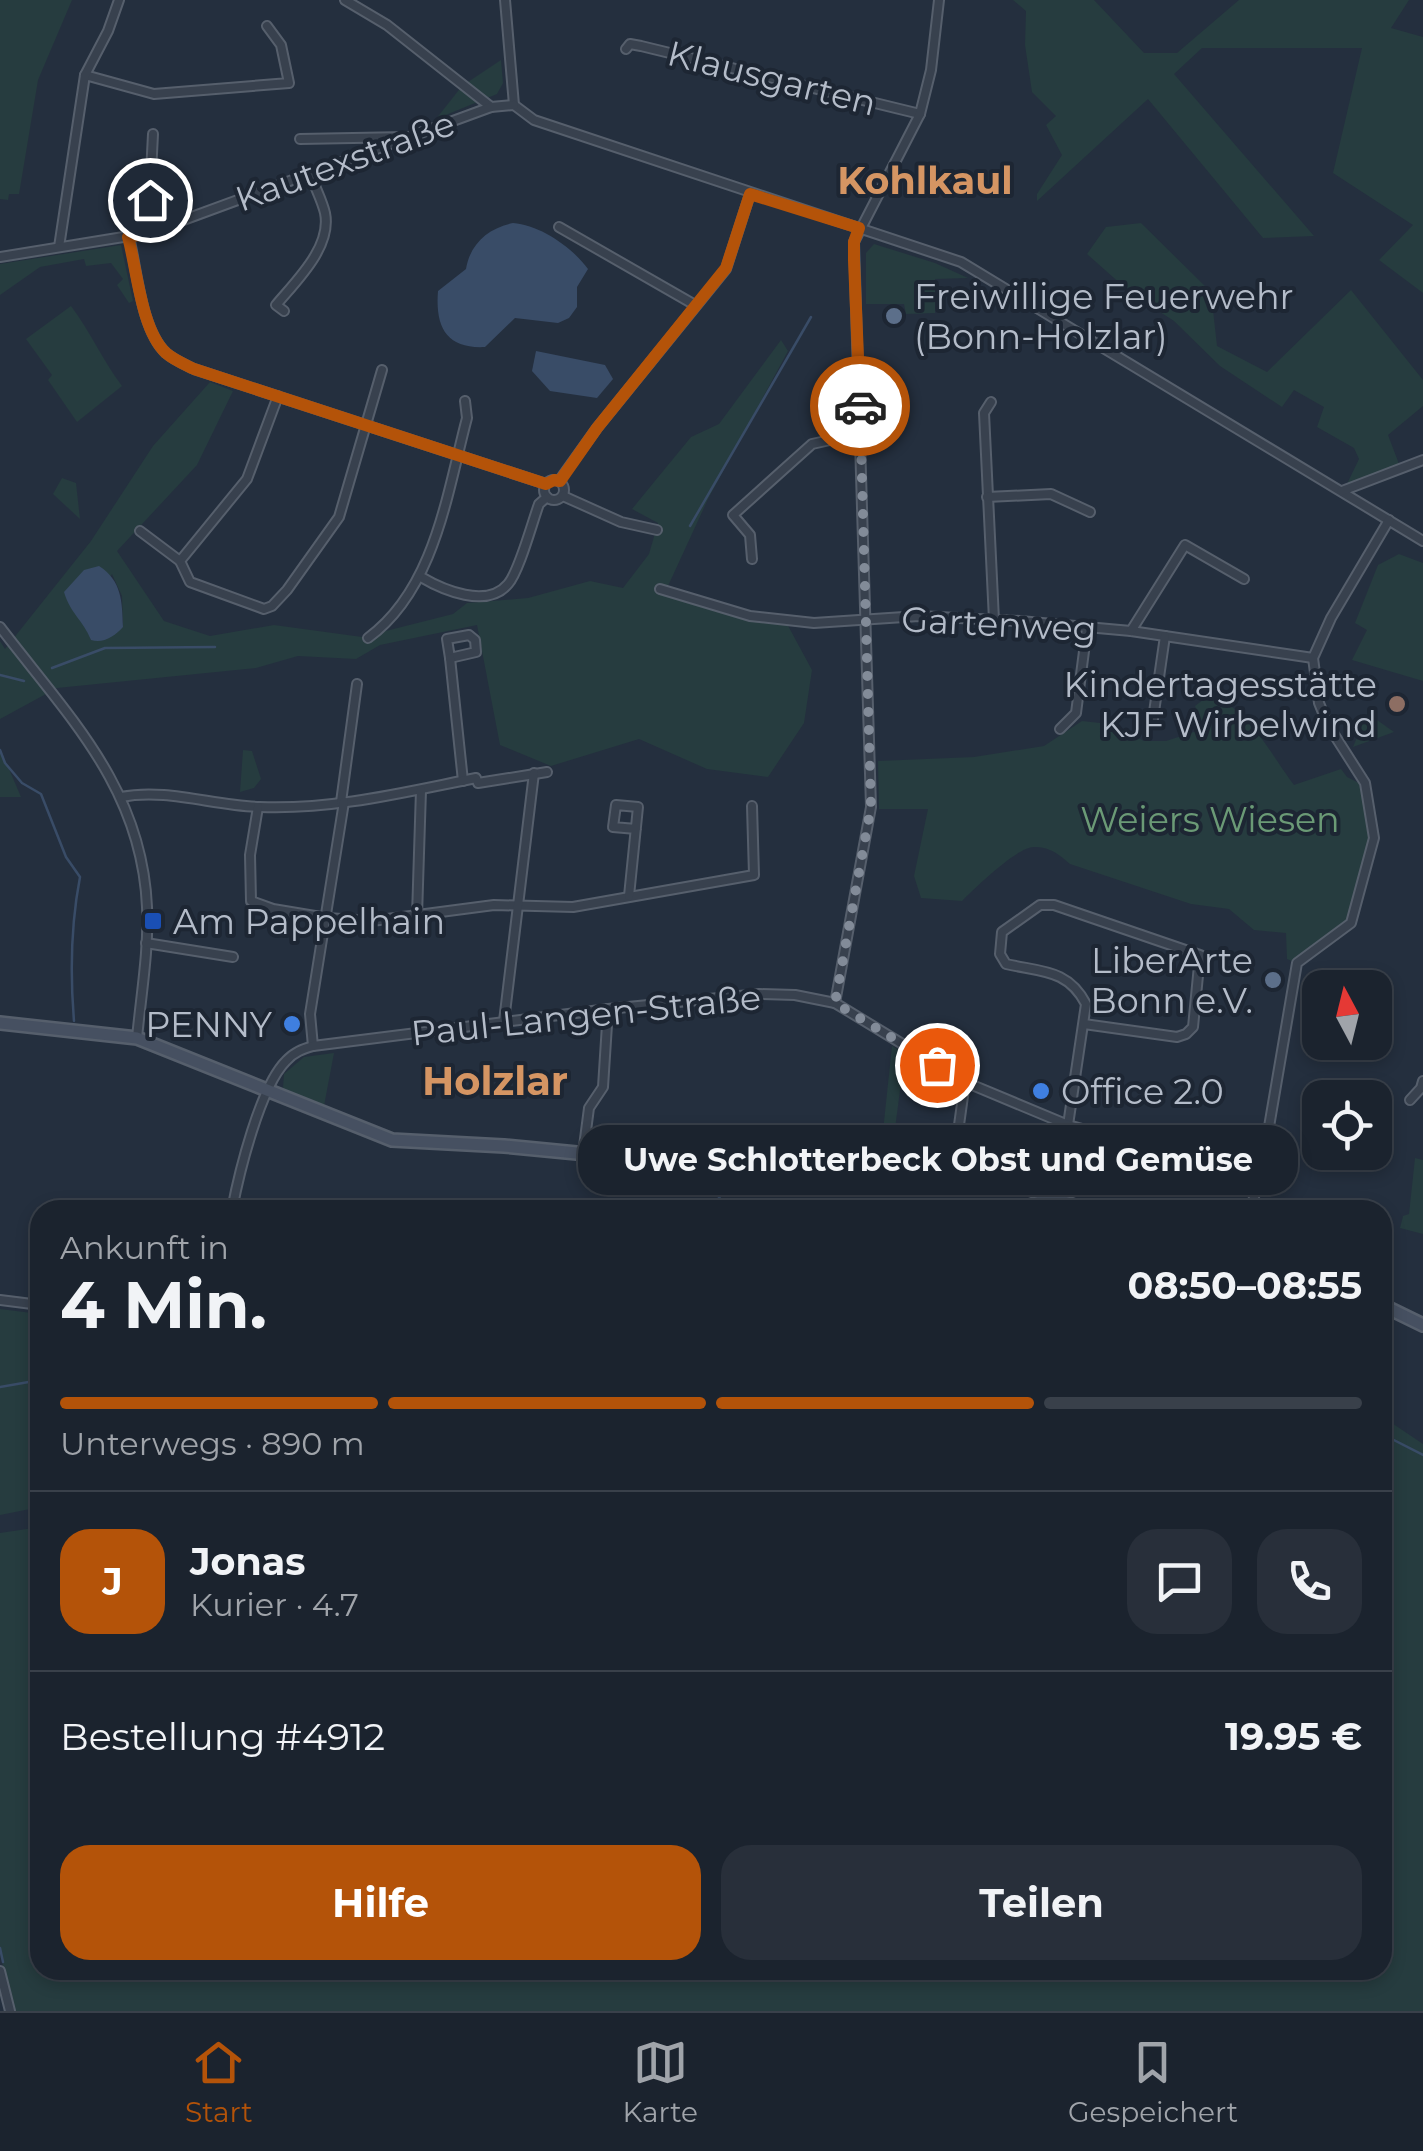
<!DOCTYPE html>
<html lang="de">
<head>
<meta charset="utf-8">
<style>
	:root { --surface:#1b232e; --page:#282f3a; --text:#f1f3f6; --muted:#a0a4aa; --line:#39404a; --accent:#b45309 }
	body { margin:0; font-family:Montserrat,sans-serif; background:var(--page); color:var(--text); height:100vh; display:flex; flex-direction:column; font-size:38px; white-space:nowrap }
	* { box-sizing:border-box; margin:0 }
	p { font-size:32px; color:var(--muted) }
	.icon { flex:none; width:55px; height:55px; fill:none; stroke:currentColor; stroke-width:2; stroke-linecap:round; stroke-linejoin:round }
	.map { position:relative; flex:1; overflow:hidden }
	.details { position:absolute; left:30px; top:1200px; width:1362px; height:780px; display:flex; flex-direction:column; background:var(--surface); border-radius:30px; box-shadow:0 5px 15px #0003,0 0 0 2px var(--line) }
	.details>* { flex:none }
	.needle { width:65px; rotate:353deg }
	.fabs { position:absolute; left:1302px; top:970px; display:grid; gap:20px }
	.fabs a { display:grid; place-items:center; width:90px; height:90px; border-radius:20px; background:var(--surface); box-shadow:0 5px 15px #0003,0 0 0 2px var(--line); font-size:50px }
	.pin { position:absolute; display:grid; place-items:center; width:85px; height:85px; color:#fff; margin:-42px; border:5px solid #fff; border-radius:50%; box-shadow:0 2px 10px #0007 }
	.courier { position:absolute; display:grid; place-items:center; width:100px; height:100px; margin:-50px; border:8px solid #b45309; border-radius:50%; background:#fff; color:#222; box-shadow:0 2px 12px #0007 }
	.bubble { position:absolute; height:70px; border-radius:30px; background:var(--surface); box-shadow:0 5px 15px #0003,0 0 0 2px var(--line); font-size:32px; font-weight:700; line-height:70px; text-align:center }
	.overview em { font-style:normal; font-weight:700 }
	.overview div { display:flex; flex-direction:column-reverse }
	.overview { display:flex; align-items:center; justify-content:space-between; height:170px; padding:0 30px }
	h1 { font-size:65px; font-weight:700; line-height:75px }
	.bar { display:grid; grid-template-columns:repeat(4,1fr); gap:15px 10px; align-content:center; height:120px; padding:0 30px }
	.bar i { height:12px; border-radius:8px; background:var(--line) }
	.bar .selected { background:var(--accent) }
	.bar p { grid-column:span 4 }
	.line { display:flex; align-items:center; gap:25px; padding:0 30px; border-top:2px solid var(--line) }
	.line div { flex:1 }
	.round { display:grid; place-items:center; flex:none; width:105px; height:105px; border-radius:30px; background:var(--page) }
	.primary-button { display:flex; gap:20px; margin-top:auto; padding:20px 30px }
	.primary-button a { flex:1; height:115px; border-radius:30px; background:var(--accent); color:#fff; font-size:40px; font-weight:700; line-height:115px; text-align:center }
	.primary-button a+a { background:var(--page); color:var(--text) }
	.tab-bar { display:flex; justify-content:space-around; align-items:center; height:140px; border-top:2px solid var(--line); background:var(--surface); font-size:28px; color:var(--muted) }
	.tab-bar a { display:grid; justify-items:center; gap:5px }
	.tab-bar .selected { color:var(--accent) }
	.map>svg:first-child { display:block }
	.green { fill:#263c3f; fill-rule:evenodd }
	.water { fill:#394c67 }
	.lines { fill:none; stroke-linecap:round; stroke-linejoin:round }
	.stream { stroke:#394c67; stroke-width:2.5 }
	.street-casing { stroke:#565f6c; stroke-width:12 }
	.secondary-casing { stroke:#565f6c; stroke-width:16 }
	.street { stroke:#38414e; stroke-width:8 }
	.secondary { stroke:#465061; stroke-width:11 }
	.done { stroke:#828b98; stroke-width:10; stroke-dasharray:0 18 }
	.route { stroke:#b45309; stroke-width:12 }
	.service-dot { fill:#5c6f8a; stroke:#1d2633; stroke-width:4 }
	.education-dot { fill:#8d6e63; stroke:#1d2633; stroke-width:4 }
	.transit-dot { fill:#1a4fb4; stroke:#1d2633; stroke-width:4 }
	.shop-dot { fill:#3f7fe0; stroke:#1d2633; stroke-width:4 }
	.labels { text-anchor:middle; dominant-baseline:central; stroke-width:8; stroke-linejoin:round; paint-order:stroke }
	.street-label { font-size:35px; fill:#b4bcc9; stroke:#1d2633 }
	.poi-label { font-size:35px; fill:#b4bcc9; stroke:#1d2633; text-anchor:start }
	.park-label { font-size:35px; fill:#6b9a76; stroke:#1d2633 }
	.neighbourhood-label { font-size:38px; font-weight:bold; fill:#d59563; stroke:#1d2633 }
	.quarter-label { font-size:40px; font-weight:bold; fill:#d59563; stroke:#1d2633 }
</style>
</head>
<body>
<div class="map">
<svg width="1423" height="2011" viewBox="0 0 1423 2011">
	<rect width="100%" height="100%" fill="#242f3e"/>
	<g class="green">
		<polygon points="0,0 72,0 38,80 19,194 9,194 8,200 0,199"/>
		<polygon points="1013,0 1094,0 1144,53 1177,53 1239,0 1409,0 1391,28 1423,37 1423,293 1379,260 1413,225 1333,173 1362,48 1202,48 1174,74 1314,236 1263,238 1148,99 1037,201 1037,194 1062,155 1046,125 1056,116 1032,92 1025,45 1026,11"/>
		<polygon points="501,60 503,83 497,94 436,119 462,86"/>
		<polygon points="1141,223 1211,292 1217,346 1267,372 1351,290 1423,380 1423,406 1388,435 1399,464 1346,486 1359,459 1354,448 1317,427 1324,407 1294,390 1282,407 1220,366 1174,321 1132,294 1087,254 1106,227"/>
		<polygon points="874,244 935,263 968,278 935,279 935,313 906,314 904,304 866,304 866,253"/>
		<polygon points="121,245 133,301 129,303 117,285 123,279 111,263 86,266 84,259 40,267 0,295 0,264"/>
		<path d="M71,306C91,333 102,359 122,386L77,422L48,380L52,375L26,339Z"/>
		<path d="M781,340L788,351L708,499L668,586L669,590L710,607L786,622L812,670L804,723L768,777L707,769L639,739L551,766L500,745L477,625L380,645L356,659L298,656L256,668L57,688L0,719V641L5,649L91,541L153,446L210,382L233,391L197,465L117,551L164,621L210,636L274,625L362,637L453,614L467,603L528,598L590,581L623,588L649,554L658,523L632,509L691,437L719,424ZM112,574L122,596L123,627L91,640L84,622Z"/>
		<polygon points="62,478 76,483 80,519 53,494"/>
		<polygon points="1399,554 1423,563 1423,681 1352,660 1367,630 1355,623 1378,565"/>
		<path d="M1208,696C1246,703 1271,755 1294,785L1341,769L1347,777L1361,784L1373,831L1351,918L1344,927L1294,962L1287,959L1286,933L1254,930L1229,909L1191,904L1070,864C1060,855 1049,846 1034,847C1017,847 975,888 962,901L921,898L914,876L928,809H879L878,761L974,757L1044,746L1082,721L1109,724L1144,741H1166L1203,729L1195,706Z"/>
		<polygon points="1367,713 1394,732 1353,747"/>
		<polygon points="0,748 21,797 0,797"/>
		<polygon points="243,750 252,751 261,779 254,788 240,792"/>
		<polygon points="892,1046 905,1053 892,1151 881,1150"/>
		<polygon points="334,1053 324,1106 283,1088 284,1074 304,1057"/>
		<polygon points="1415,1158 1423,1160 1423,1234 1400,1228 1403,1216 1409,1214"/>
		<polygon points="0,1309 40,1314 40,1507 0,1515"/>
		<polygon points="1383,1417 1423,1444 1423,2011 13,2011 0,1952 0,1533 40,1527 40,1970 1382,1970 1382,1494 1392,1487 1383,1480"/>
	</g>
	<g class="water">
		<path d="M513,223C540,225 572,247 588,269L577,287V307L569,318L558,323L515,318L485,347C447,349 435,328 438,291L466,269C470,244 488,228 513,223Z"/>
		<polygon points="536,351 605,365 613,379 597,398 550,391 532,371"/>
		<path d="M99,566C122,581 122,601 123,627C115,636 103,644 91,640C83,620 70,613 64,592L84,570Z"/>
	</g>
	<g class="lines">
		<g class="stream">
			<polyline points="690,526 811,317"/>
			<polyline points="52,668 105,648 215,647"/>
			<polyline points="0,675 24,681"/>
			<path d="M0,750L5,763L22,783L41,794L66,857L80,877C71,924 70,973 74,1021"/>
			<polyline points="696,1160 727,1210"/>
			<polyline points="0,1387 40,1380"/>
			<polyline points="1382,1434 1423,1455"/>
			<polyline points="0,1948 3,1962"/>
		</g>
		<defs>
			<g id="street">
				<polyline points="345,0 387,25 491,107"/>
				<polyline points="505,0 514,105"/>
				<polyline points="626,49 630,44 641,46 920,114"/>
				<polyline points="85,75 154,94 289,83 281,45 267,26"/>
				<polyline points="514,105 534,120 961,262 1423,541"/>
				<polyline points="300,139 406,137"/>
				<polyline points="559,227 695,305"/>
				<polyline points="148,233 153,134"/>
				<path d="M129,237C137,269 141,330 166,353C174,360 184,364 194,369L546,484"/>
				<polyline points="59,247 85,75 108,31 119,0"/>
				<polyline points="0,257 148,233 491,107 514,105"/>
				<path d="M284,311L276,305C296,281 332,247 325,213C322,200 315,188 311,175"/>
				<polyline points="278,396 247,479 180,561 190,582 264,609 272,606 287,590 339,517 382,370"/>
				<polyline points="991,402 984,413 994,620"/>
				<circle cx="554" cy="490" r="10"/>
				<polyline points="559,481 597,428 726,269 750,194"/>
				<polyline points="1342,491 1423,460"/>
				<polyline points="563,496 621,522 657,530"/>
				<polyline points="987,497 1051,494 1090,512"/>
				<polyline points="140,531 180,561"/>
				<polyline points="752,559 750,535 733,515 812,444 862,433"/>
				<path d="M421,577C443,590 487,609 508,584C519,572 532,523 539,504L547,497"/>
				<polyline points="660,589 750,616 814,623 919,616 1020,621 1131,631 1313,658"/>
				<path d="M0,627C68,716 142,788 147,907C149,950 141,995 137,1038"/>
				<polyline points="1131,631 1185,545 1244,579"/>
				<polygon points="469,635 475,640 476,652 450,658 447,639"/>
				<path d="M368,638C435,589 447,493 467,418L465,401"/>
				<polyline points="450,658 463,781"/>
				<polyline points="1153,719 1165,636"/>
				<polyline points="1060,729 1076,713 1087,628"/>
				<path d="M121,797C167,788 214,806 260,807C333,810 405,792 476,778L478,783L547,772"/>
				<polyline points="341,802 357,684"/>
				<polyline points="258,807 250,855 251,901 273,909 327,918 372,921 494,905 573,907 754,875 752,806"/>
				<polyline points="629,896 638,807 616,805 613,827 636,829"/>
				<polyline points="417,916 421,790"/>
				<polyline points="146,943 233,957"/>
				<polyline points="835,1003 871,807 854,242 920,114 931,70 939,0"/>
				<polyline points="504,1021 534,773"/>
				<polyline points="313,1046 310,1014 344,802"/>
				<polyline points="1410,1100 1421,1088 1423,1081"/>
				<path d="M1068,1125L1086,1004C1068,969 1041,972 1006,964L1000,954L1002,932L1040,905H1054L1200,955L1193,1027L1186,1034L1177,1037L1084,1024"/>
				<polyline points="583,1154 589,1108 603,1087 608,1009"/>
				<polyline points="688,1154 689,1168 700,1190"/>
				<polyline points="953,1168 965,1082"/>
				<polyline points="1248,1176 1258,1170 1264,1156 1297,963 1351,923 1374,838 1365,783 1328,725 1319,703 1313,658 1331,618 1389,520"/>
				<polyline points="1248,1176 1255,1193 1251,1210"/>
				<path d="M232,1210C239,1173 260,1087 286,1061C294,1052 303,1049 313,1046L608,1009L759,994L795,995L835,1003L965,1082L1068,1125L1248,1176"/>
				<polyline points="0,1300 40,1305"/>
				<polyline points="0,1971 10,2011"/>
			</g>
			<g id="secondary">
				<polyline points="0,1023 137,1038 392,1140 504,1146 587,1154 825,1152 889,1158 953,1168 1019,1185 1085,1210"/>
				<polyline points="1382,1305 1423,1325"/>
			</g>
		</defs>
		<use href="#street" class="street-casing"/>
		<use href="#secondary" class="secondary-casing"/>
		<use href="#street" class="street"/>
		<use href="#secondary" class="secondary"/>
	</g>
	<g class="lines">
		<polyline class="done" points="860,406 871,807 835,1003 937,1065"/>
		<path class="route" d="M150,200L148,233L128,237C137,269 141,330 166,353C174,360 184,364 194,369L546,484L554,480L560,481L597,428L726,268L750,194L859,228L854,242V260L860,406"/>
	</g>
	<g class="service-dot">
		<circle cx="894" cy="316" r="10"/>
		<circle cx="1273" cy="980" r="10"/>
	</g>
	<circle class="education-dot" cx="1397" cy="704" r="10"/>
	<rect class="transit-dot" x="143" y="911" width="20" height="20" rx="5"/>
	<g class="shop-dot">
		<circle cx="292" cy="1024" r="10"/>
		<circle cx="1041" cy="1091" r="10"/>
	</g>
	<g class="labels">
		<g class="street-label">
			<text transform="translate(772 78) rotate(14)">Klausgarten</text>
			<text transform="translate(345 161) rotate(-20)">Kautexstraße</text>
			<text transform="translate(999 624) rotate(3)">Gartenweg</text>
			<text transform="translate(586 1015) rotate(-6)">Paul-Langen-Straße</text>
		</g>
		<g class="poi-label">
			<text x="914" y="296">Freiwillige Feuerwehr<tspan x="914" dy="40">(Bonn-Holzlar)</tspan></text>
			<text x="1377" y="684" text-anchor="end">Kindertagesstätte<tspan x="1377" dy="40">KJF Wirbelwind</tspan></text>
			<text x="173" y="921">Am Pappelhain</text>
			<text x="1253" y="960" text-anchor="end">LiberArte<tspan x="1253" dy="40">Bonn e.V.</tspan></text>
			<text x="272" y="1024" text-anchor="end">PENNY</text>
			<text x="1061" y="1091">Office 2.0</text>
		</g>
		<g class="park-label">
			<text x="1210" y="819">Weiers Wiesen</text>
		</g>
		<g class="neighbourhood-label">
			<text x="925" y="180">Kohlkaul</text>
		</g>
		<g class="quarter-label">
			<text x="495" y="1080">Holzlar</text>
		</g>
	</g>
</svg>
<div class="fabs">
<a><svg class="needle" viewBox="-14 -14 28 28"><path d="M0-13l5 13h-10z" fill="#e53935"/><path d="M0 13l5-13h-10z" fill="#a0a4aa"/></svg></a>
<a><svg class="icon" aria-label="locate" viewBox="0 0 24 24"><circle cx="12" cy="12" r="6"/><path d="M12 2v4M12 18v4M2 12h4M18 12h4"/></svg></a>
</div>
<div class="pin" style="left:937px;top:1065px;background:#ea580c"><svg class="icon" aria-label="bag" viewBox="0 0 24 24"><path d="M5 8h14l-1 12H6zM9 8a3 3 0 0 1 6 0"/></svg></div>
<div class="pin" style="left:150px;top:200px;background:#1f2937"><svg class="icon" aria-label="home" viewBox="0 0 24 24"><path d="M3 11l9-7 9 7M6 9v11h12V9"/></svg></div>
<div class="courier" style="left:860px;top:406px"><svg class="icon" aria-label="car" viewBox="0 0 24 24"><path d="M5 17H2v-5l4-1 3-4h7l3 4 3 1v5h-3M9 17h6M6 11h13"/><circle cx="7" cy="17" r="2"/><circle cx="17" cy="17" r="2"/></svg></div>
<div class="bubble" style="left:578px;top:1125px;width:720px">Uwe Schlotterbeck Obst und Gemüse</div>
<section class="details">
<div class="overview"><div><h1>4 Min.</h1><p>Ankunft in</p></div><em>08:50–08:55</em></div>
<div class="bar"><i class="selected"></i><i class="selected"></i><i class="selected"></i><i></i><p>Unterwegs · 890 m</p></div>
<div class="line" style="height:180px"><b class="round" style="background:var(--accent);color:#fff">J</b><div><b>Jonas</b><p>Kurier · 4.7</p></div><a class="round"><svg class="icon" aria-label="chat" viewBox="0 0 24 24"><path d="M4 5h16v11H9l-5 4z"/></svg></a><a class="round"><svg class="icon" aria-label="phone" viewBox="0 0 24 24"><path d="M5 4h4l2 5-3 2q2 4 5 5l2-3 5 2v4C11 20 4 13 5 4z"/></svg></a></div>
<div class="line" style="height:130px"><div>Bestellung #4912</div><b>19.95 €</b></div>
<div class="primary-button"><a>Hilfe</a><a>Teilen</a></div>
</section>
</div>
<nav class="tab-bar">
<a class="selected"><svg class="icon" aria-label="home" viewBox="0 0 24 24"><path d="M3 11l9-7 9 7M6 9v11h12V9"/></svg>Start</a>
<a><svg class="icon" aria-label="map" viewBox="0 0 24 24"><path d="M3 6l6-2 6 2 6-2v14l-6 2-6-2-6 2zM9 4v14M15 6v14"/></svg>Karte</a>
<a><svg class="icon" aria-label="saved" viewBox="0 0 24 24"><path d="M7 4h10v16l-5-4-5 4z"/></svg>Gespeichert</a>
</nav>
</body>
</html>
